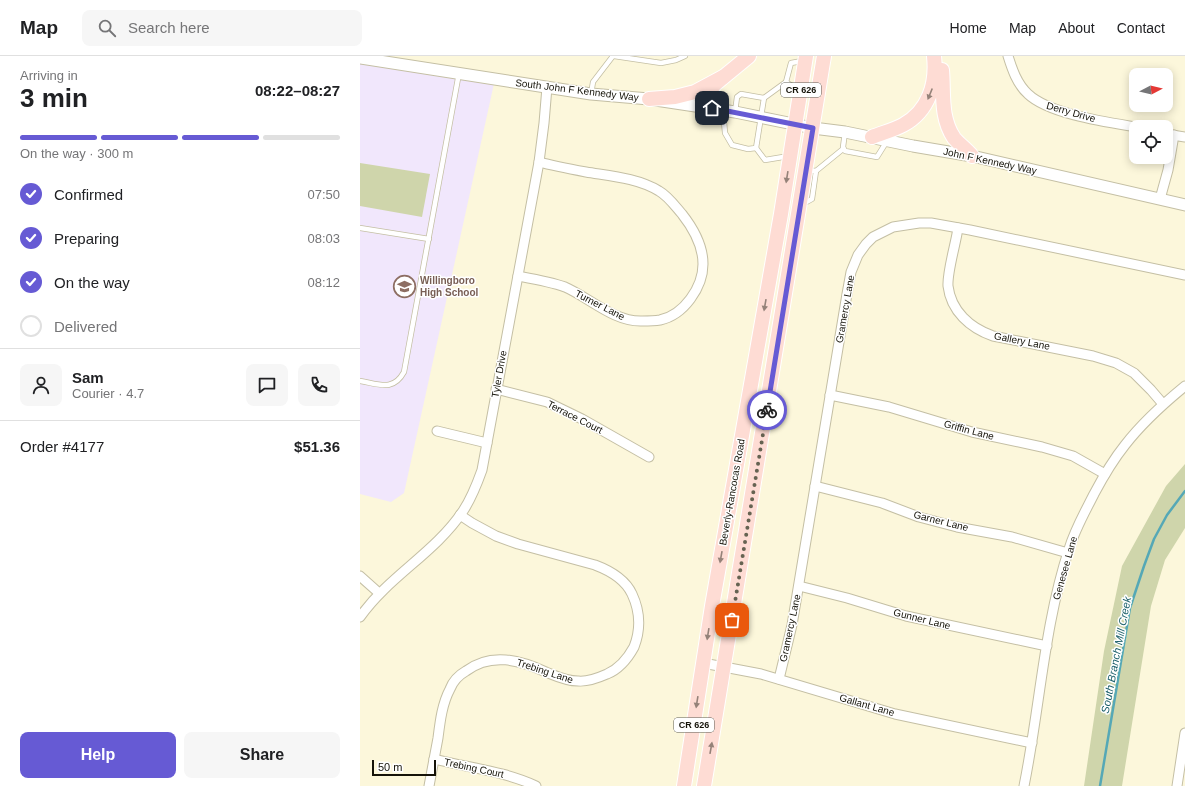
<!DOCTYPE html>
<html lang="en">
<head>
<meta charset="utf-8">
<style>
	:root { --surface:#fff; --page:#f6f6f6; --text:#202124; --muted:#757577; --line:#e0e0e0; --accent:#665ad4 }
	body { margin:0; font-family:Helvetica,sans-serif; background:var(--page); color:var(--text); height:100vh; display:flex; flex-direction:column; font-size:15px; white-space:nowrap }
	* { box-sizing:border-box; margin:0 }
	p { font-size:13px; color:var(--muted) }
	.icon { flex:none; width:22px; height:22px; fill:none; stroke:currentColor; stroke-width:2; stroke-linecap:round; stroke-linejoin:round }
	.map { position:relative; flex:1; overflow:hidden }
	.drawer { display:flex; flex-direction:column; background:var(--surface); width:360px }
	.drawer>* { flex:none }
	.needle { width:26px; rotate:83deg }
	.buttons { position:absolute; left:769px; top:12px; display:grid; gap:8px }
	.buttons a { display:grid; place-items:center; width:44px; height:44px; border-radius:8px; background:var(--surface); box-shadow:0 2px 10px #0003; font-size:20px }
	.scale { position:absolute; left:12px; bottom:10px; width:64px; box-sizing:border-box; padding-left:4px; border:2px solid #151309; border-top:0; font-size:11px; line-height:14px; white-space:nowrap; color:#151309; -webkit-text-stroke:3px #fff; paint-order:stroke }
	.pin { position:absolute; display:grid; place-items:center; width:34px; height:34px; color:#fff; margin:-17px; border-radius:8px; box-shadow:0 2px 6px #0006 }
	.courier { position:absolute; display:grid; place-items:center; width:40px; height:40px; margin:-20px; border:3px solid #665ad4; border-radius:50%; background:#fff; color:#222; box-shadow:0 1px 5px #0007 }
	.overview em { font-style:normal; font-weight:700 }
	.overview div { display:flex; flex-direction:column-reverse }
	.overview { display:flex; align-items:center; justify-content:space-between; height:68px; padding:0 20px }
	h1 { font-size:26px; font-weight:700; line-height:30px }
	.bar { display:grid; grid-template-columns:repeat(4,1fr); gap:6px 4px; align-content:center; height:48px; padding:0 20px }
	.bar i { height:5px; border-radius:3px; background:var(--line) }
	.bar .active { background:var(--accent) }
	.bar p { grid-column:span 4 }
	.line { display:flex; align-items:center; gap:10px; padding:0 20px; border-top:1px solid var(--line) }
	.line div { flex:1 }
	.round { display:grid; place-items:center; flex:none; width:42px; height:42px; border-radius:8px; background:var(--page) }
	ol { padding:0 20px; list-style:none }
	li { display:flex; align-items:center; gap:12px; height:44px }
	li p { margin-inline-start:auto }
	li .icon { padding:4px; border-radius:50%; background:var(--accent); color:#fff; stroke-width:4 }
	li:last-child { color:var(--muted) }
	li i { width:22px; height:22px; border:2px solid var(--line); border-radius:50% }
	.button { display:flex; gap:8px; margin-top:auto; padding:8px 20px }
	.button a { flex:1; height:46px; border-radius:8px; background:var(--accent); color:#fff; font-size:16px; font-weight:700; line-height:46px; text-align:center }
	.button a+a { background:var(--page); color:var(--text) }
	header { display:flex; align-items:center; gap:24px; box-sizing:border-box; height:56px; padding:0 20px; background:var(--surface); border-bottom:1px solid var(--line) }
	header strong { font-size:19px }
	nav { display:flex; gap:22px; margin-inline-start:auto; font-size:14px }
	.search { width:280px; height:36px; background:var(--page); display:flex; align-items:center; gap:10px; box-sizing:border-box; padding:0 14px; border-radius:8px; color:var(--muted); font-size:15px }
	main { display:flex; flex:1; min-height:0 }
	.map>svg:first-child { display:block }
	.education { fill:#f1e7fc }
	.green { fill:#cfd5ab }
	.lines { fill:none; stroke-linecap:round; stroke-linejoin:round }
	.stream { stroke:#55a8b6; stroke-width:2.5 }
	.service-casing { stroke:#c4bfa4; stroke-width:6 }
	.minor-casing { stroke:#c4bfa4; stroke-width:11 }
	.tertiary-casing { stroke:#c4bfa4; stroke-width:13 }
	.primary-casing { stroke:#fff; stroke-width:16 }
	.service { stroke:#fff; stroke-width:4.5 }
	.minor { stroke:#fff; stroke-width:9 }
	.tertiary { stroke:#fff; stroke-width:11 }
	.primary { stroke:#fedcd4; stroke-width:14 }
	.oneway { fill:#958279 }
	.done { stroke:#666352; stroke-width:4; stroke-dasharray:0 7.2 }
	.route { stroke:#665ad4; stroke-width:5 }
	.labels { text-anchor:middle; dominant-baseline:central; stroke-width:3; stroke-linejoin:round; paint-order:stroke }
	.shield { fill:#fff; stroke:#5b5a53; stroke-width:1 }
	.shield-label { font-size:9px; font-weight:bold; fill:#151309 }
	.street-label { font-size:10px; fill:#151309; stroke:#fff }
	.education-label { font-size:10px; font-weight:bold; fill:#785e54; stroke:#fff; text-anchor:start }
	.water-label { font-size:11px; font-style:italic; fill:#1c606b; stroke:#fff }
</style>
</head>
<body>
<header>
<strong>Map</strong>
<div class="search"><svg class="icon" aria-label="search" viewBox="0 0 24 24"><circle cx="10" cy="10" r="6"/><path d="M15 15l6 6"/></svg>Search here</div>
<nav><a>Home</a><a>Map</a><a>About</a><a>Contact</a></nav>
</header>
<main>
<section class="drawer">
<div class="overview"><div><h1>3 min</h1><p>Arriving in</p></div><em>08:22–08:27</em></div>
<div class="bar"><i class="active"></i><i class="active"></i><i class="active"></i><i></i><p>On the way · 300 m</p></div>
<ol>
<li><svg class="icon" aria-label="check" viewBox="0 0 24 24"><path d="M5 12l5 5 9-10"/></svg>Confirmed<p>07:50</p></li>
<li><svg class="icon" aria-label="check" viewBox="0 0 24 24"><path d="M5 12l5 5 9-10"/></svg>Preparing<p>08:03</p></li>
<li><svg class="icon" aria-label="check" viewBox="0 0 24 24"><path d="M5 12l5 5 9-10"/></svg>On the way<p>08:12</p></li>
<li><i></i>Delivered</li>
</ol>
<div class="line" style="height:72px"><a class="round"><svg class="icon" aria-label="person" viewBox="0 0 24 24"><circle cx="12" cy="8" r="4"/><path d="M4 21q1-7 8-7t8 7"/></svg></a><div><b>Sam</b><p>Courier · 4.7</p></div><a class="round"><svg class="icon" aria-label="chat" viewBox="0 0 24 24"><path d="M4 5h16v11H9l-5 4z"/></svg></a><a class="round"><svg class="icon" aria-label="phone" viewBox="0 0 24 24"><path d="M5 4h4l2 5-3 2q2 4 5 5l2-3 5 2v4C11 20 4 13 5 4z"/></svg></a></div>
<div class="line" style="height:52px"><div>Order #4177</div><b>$51.36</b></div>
<div class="button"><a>Help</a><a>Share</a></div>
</section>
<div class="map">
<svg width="825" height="730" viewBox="0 0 825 730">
	<rect width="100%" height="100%" fill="#fcf7db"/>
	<polygon class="education" points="0,2 135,23 44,437 31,446 0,438"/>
	<g class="green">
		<polygon points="0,107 70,118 62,161 0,150"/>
		<polygon points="825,408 825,472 805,504 791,550 762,730 724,730 744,595 762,510 806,430"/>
	</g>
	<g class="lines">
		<polyline class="stream" points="740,730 770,552 784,510 794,483 807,459 825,435"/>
		<defs>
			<g id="service">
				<polyline points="254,0 301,7 316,4 325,0"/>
				<polyline points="426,26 438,34"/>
				<polyline points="231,38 233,26 253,0"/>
				<polyline points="404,42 426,26 431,7 442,5"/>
				<polyline points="363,55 365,77 372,89 388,93 396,92 404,42 381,38 377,41 375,56"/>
				<polyline points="485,76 483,91 485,95 517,101 527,85"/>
				<polyline points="396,92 405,104 429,100"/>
				<polyline points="446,114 456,115 483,93"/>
				<polyline points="443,148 452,143 456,115"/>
				<polyline points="0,172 69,183"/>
				<path d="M0,325C19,328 33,336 44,316L99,17"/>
			</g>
			<g id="minor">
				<path d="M648,0C652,13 657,28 668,38C689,58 746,66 776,71"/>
				<polyline points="806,78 825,81"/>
				<polyline points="800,143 808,114 814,79"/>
				<path d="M598,172C596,187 587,216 588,230C591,255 610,272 633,280L733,300L756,307L774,317L791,334L803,348"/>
				<path d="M158,220C174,223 191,226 205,231C230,242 254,266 282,265C288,265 294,265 300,264C324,259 343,231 343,208C343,189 333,172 322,158C315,150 308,140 299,135C278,122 250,120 226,116C210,113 194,110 179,106"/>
				<polyline points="136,333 187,346 222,363 289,401"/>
				<polyline points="470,339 529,351 612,376 682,391 713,400 745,418"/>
				<polyline points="77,375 127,387"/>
				<polyline points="455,430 522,447 559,461 597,471 652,481 708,497"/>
				<polyline points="0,520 19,537"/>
				<polyline points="439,530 487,542 546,560 687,590"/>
				<path d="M0,561C29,520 75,497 103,455C111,443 117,428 122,414L179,106L184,67L187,31"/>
				<polyline points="343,607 401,618 535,658 672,687"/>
				<polyline points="419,623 432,569 487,238 491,216 498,199 506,188 513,181 533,171 559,167 571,167 610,174 825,219"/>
				<path d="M74,703C109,712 144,715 176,730"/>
				<path d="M69,730C72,714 75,698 78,682C80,666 82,648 90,633C93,625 99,619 106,615C131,596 160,604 186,616C196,620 206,625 218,625C228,626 238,622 247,618C259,613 268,602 274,591C281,573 280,555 272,538C265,523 251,515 235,509L158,488L136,480L112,467L100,459"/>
				<path d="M664,730C680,651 684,569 709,493C715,473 725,456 734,438C743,421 753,404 765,389C782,367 803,348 825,330"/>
				<polyline points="817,730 825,677"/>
			</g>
			<polyline id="tertiary" points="0,2 231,38 289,43 375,56 453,72 485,76 553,90 612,100 825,149"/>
			<g id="primary">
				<path d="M582,14C584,37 580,61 594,82C599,88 607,94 612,100"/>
				<polyline points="289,43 315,41 335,36 363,21"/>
				<polyline points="342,51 350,35 355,28 389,0"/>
				<path d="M512,81C522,77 534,74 543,69C569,55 577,27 574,0"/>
				<polyline points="324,730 352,550 421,158 446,0"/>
				<polyline points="344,730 464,0"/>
			</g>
		</defs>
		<use href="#service" class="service-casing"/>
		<use href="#minor" class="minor-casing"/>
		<use href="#tertiary" class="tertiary-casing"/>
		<use href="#primary" class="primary-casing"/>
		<use href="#service" class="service"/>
		<use href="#minor" class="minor"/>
		<use href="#tertiary" class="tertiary"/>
		<use href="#primary" class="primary"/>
	</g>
	<defs><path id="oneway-solid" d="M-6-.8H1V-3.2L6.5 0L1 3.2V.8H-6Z"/></defs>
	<g class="oneway">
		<use href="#oneway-solid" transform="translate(570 38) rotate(112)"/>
		<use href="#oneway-solid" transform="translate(427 121) rotate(99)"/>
		<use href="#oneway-solid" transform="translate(405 249) rotate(100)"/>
		<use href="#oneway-solid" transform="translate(361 501) rotate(100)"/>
		<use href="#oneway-solid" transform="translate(348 578) rotate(99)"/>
		<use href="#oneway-solid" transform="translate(337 646) rotate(99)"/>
		<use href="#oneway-solid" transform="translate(351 692) rotate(-80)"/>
	</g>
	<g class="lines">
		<polyline class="done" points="372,564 407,354"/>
		<polyline class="route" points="352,52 453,72 407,354"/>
	</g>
	<defs>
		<symbol id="school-ring" viewBox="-11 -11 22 22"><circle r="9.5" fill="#fff" stroke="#8d6e63" stroke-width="1.5"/><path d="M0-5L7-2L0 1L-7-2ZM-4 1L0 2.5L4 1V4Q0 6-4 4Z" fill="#8d6e63"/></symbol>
	</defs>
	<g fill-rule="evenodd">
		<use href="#school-ring" x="32" y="218" width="25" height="25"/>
	</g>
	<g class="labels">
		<g class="shield">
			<rect x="421" y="27" width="40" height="14" rx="3"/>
			<rect x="314" y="662" width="40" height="14" rx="3"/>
		</g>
		<g class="shield-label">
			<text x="441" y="34">CR 626</text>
			<text x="334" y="669">CR 626</text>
		</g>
		<g class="street-label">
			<text transform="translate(217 34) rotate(7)">South John F Kennedy Way</text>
			<text transform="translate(711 56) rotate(16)">Derry Drive</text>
			<text transform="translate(630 105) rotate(12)">John F Kennedy Way</text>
			<text transform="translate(240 249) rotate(27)">Turner Lane</text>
			<text transform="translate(485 253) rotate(-80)">Gramercy Lane</text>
			<text transform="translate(662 285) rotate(11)">Gallery Lane</text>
			<text transform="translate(139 318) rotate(-80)">Tyler Drive</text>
			<text transform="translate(215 361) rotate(27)">Terrace Court</text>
			<text transform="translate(609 374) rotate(15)">Griffin Lane</text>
			<text transform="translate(372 436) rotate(-80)">Beverly-Rancocas Road</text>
			<text transform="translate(581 465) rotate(14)">Garner Lane</text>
			<text transform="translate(705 512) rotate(-74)">Genesee Lane</text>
			<text transform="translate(562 563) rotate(14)">Gunner Lane</text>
			<text transform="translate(430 572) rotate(-78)">Gramercy Lane</text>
			<text transform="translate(185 615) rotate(18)">Trebing Lane</text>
			<text transform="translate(507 649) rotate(16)">Gallant Lane</text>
			<text transform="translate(114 712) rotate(12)">Trebing Court</text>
		</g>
		<g class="education-label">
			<text x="60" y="224">Willingboro<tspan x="60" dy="12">High School</tspan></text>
		</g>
		<g class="water-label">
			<text transform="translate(756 599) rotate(-79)">South Branch Mill Creek</text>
		</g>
	</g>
</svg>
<div class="buttons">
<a><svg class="needle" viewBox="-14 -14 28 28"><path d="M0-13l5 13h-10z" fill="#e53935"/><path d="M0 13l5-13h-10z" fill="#757577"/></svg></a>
<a><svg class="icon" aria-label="locate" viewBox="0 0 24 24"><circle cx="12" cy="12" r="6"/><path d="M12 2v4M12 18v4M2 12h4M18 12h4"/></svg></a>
</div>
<div class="scale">50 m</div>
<div class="pin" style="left:372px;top:564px;background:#ea580c"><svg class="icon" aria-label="bag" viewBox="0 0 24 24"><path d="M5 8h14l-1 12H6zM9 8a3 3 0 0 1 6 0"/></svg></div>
<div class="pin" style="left:352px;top:52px;background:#1f2937"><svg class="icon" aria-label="home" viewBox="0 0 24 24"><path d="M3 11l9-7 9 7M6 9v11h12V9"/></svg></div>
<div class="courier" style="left:407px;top:354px"><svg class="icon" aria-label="bike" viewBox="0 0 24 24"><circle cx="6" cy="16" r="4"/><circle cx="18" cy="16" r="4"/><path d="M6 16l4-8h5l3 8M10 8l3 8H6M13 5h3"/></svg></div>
</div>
</main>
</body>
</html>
